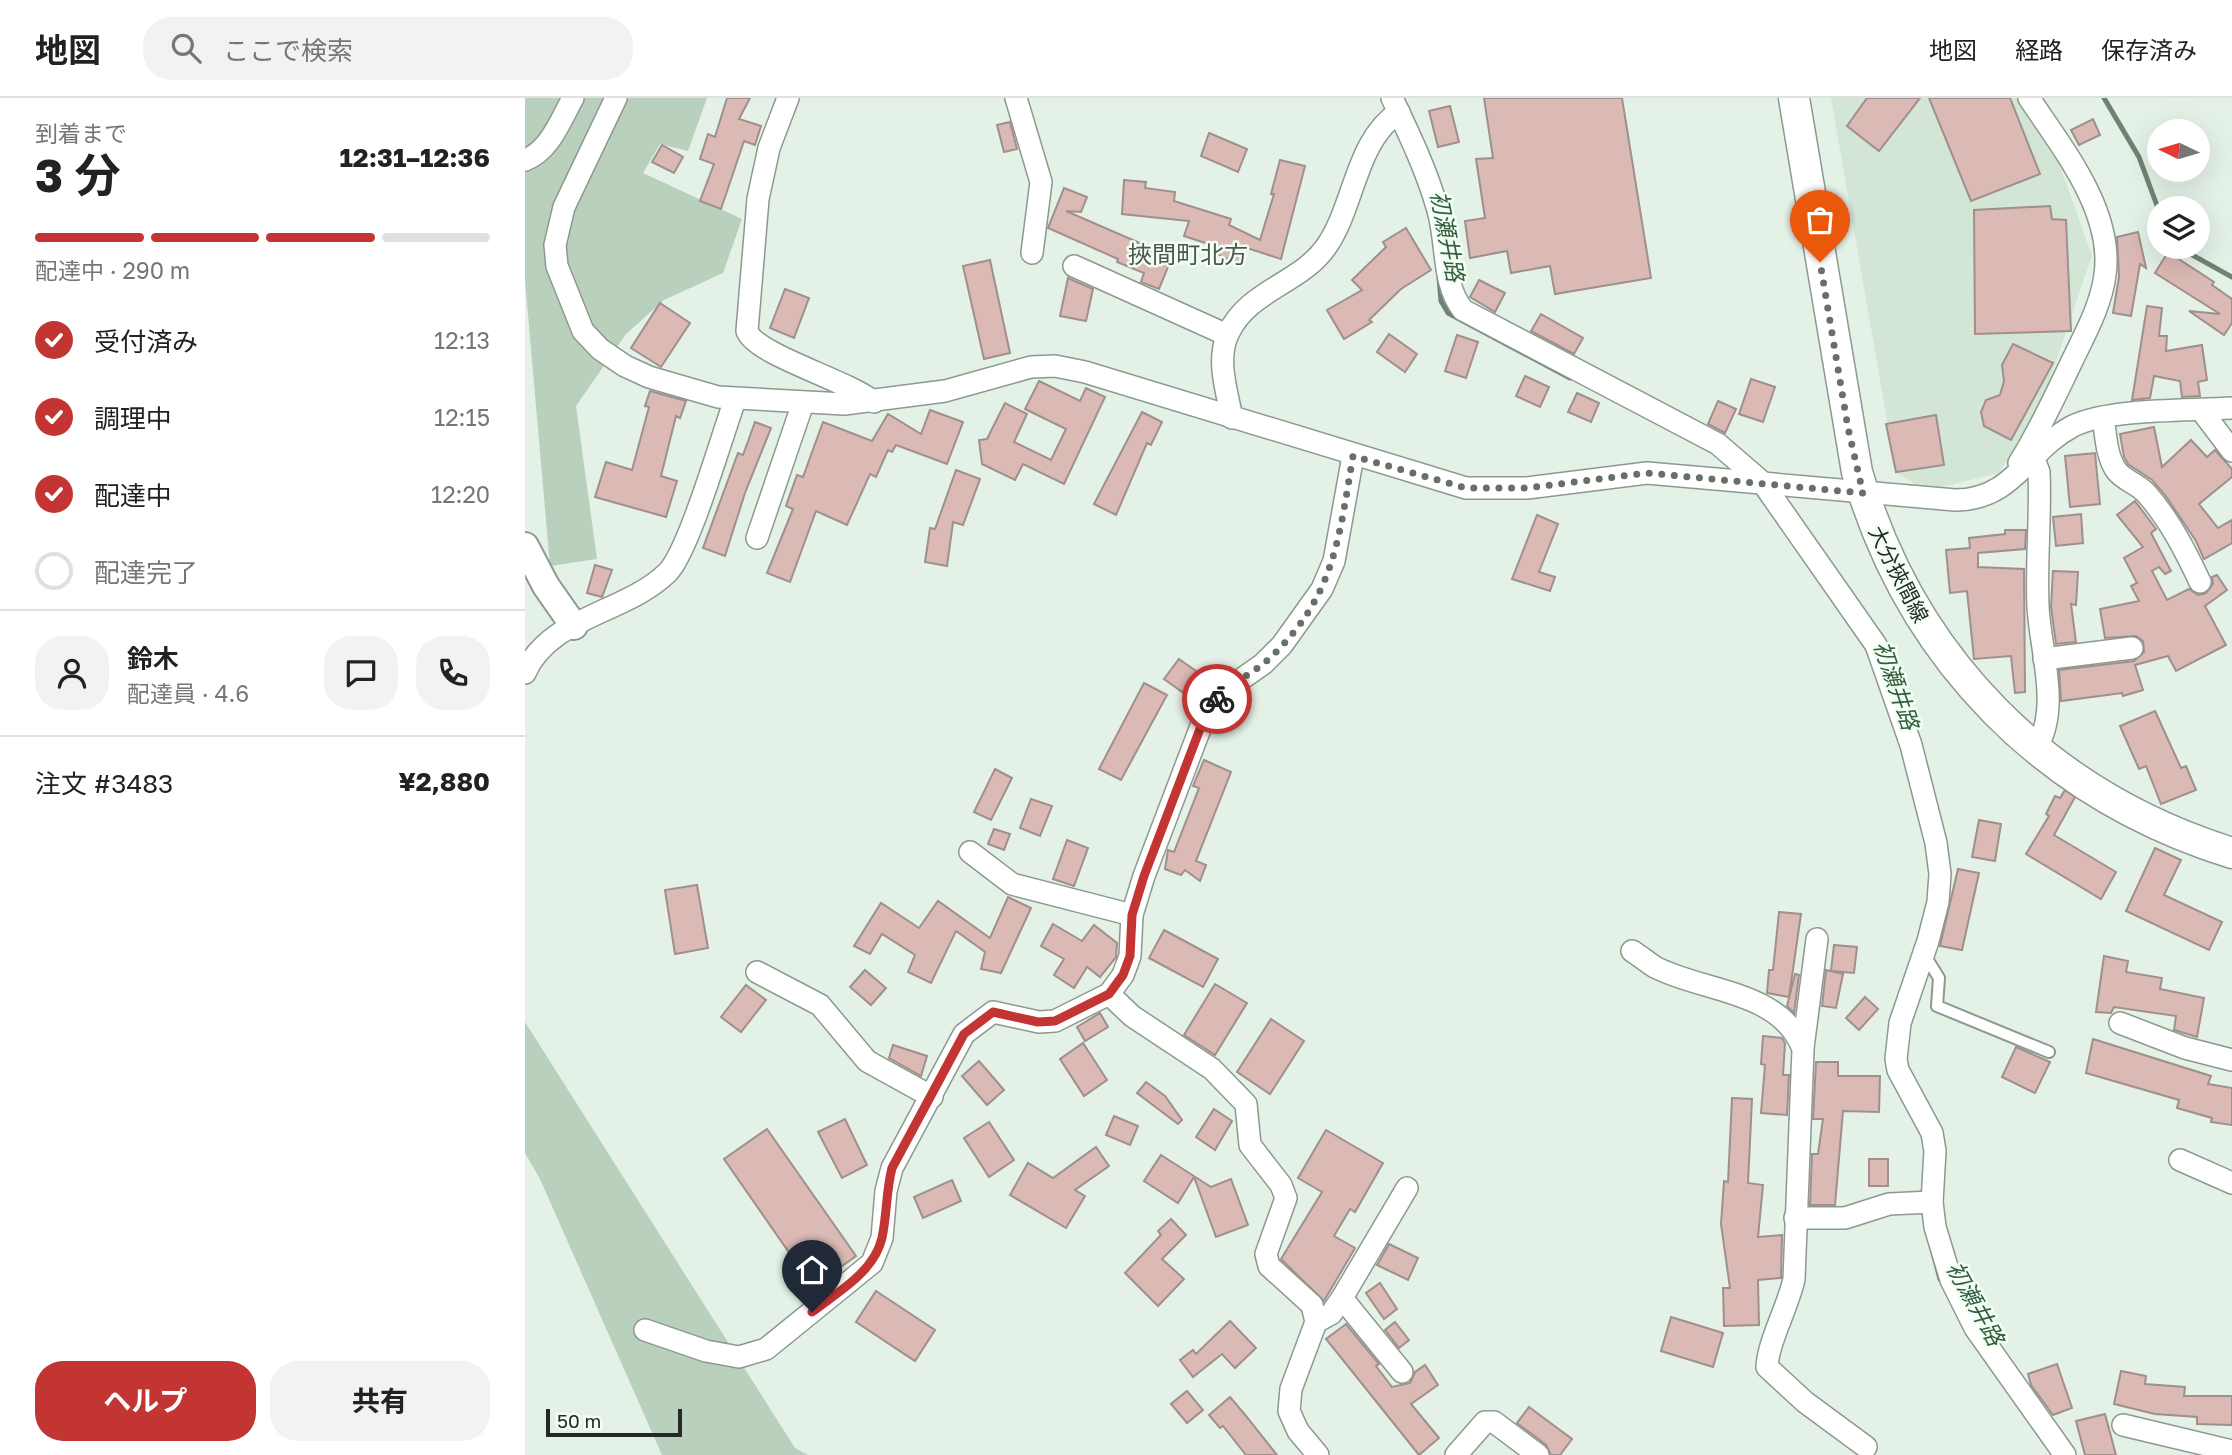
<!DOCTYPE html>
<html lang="ja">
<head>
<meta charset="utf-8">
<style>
	:root { --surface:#fff; --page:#f2f2f2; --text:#222; --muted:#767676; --line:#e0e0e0; --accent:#c33532 }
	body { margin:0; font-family:"Golos Text","Noto Sans JP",sans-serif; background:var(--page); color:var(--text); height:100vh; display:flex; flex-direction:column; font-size:26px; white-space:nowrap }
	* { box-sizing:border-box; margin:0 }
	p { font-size:23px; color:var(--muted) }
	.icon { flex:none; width:38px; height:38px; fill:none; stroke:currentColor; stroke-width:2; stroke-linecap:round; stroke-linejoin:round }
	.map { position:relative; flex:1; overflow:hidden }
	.side { display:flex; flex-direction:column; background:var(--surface); width:525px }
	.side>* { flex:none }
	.needle { width:46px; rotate:275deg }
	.fabs { position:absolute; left:1622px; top:21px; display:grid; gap:14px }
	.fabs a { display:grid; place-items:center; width:63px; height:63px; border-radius:50%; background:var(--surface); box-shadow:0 7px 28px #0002; font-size:35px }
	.scale { position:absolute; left:21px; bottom:18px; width:136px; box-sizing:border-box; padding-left:7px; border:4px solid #252926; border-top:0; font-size:19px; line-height:24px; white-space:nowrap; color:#252926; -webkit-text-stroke:5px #f1fef3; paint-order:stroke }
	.pin { position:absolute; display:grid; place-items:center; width:60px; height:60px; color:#fff; margin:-72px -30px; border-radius:50% 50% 50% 0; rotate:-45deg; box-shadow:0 0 7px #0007 }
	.pin .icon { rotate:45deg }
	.courier { position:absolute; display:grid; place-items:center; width:70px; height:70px; margin:-35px; border:5px solid #c33532; border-radius:50%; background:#fff; color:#222; box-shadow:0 2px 9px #0007 }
	.headline em { font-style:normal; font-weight:700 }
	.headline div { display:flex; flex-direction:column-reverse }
	.headline { display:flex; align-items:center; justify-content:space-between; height:119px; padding:0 35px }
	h1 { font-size:46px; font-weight:700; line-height:52px }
	.bar { display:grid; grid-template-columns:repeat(4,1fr); gap:10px 7px; align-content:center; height:84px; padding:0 35px }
	.bar i { height:9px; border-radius:5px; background:var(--line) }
	.bar .current { background:var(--accent) }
	.bar p { grid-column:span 4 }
	.line { display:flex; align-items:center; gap:18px; padding:0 35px; border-top:2px solid var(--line) }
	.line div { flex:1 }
	.round { display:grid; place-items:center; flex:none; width:74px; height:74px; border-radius:28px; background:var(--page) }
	ol { padding:0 35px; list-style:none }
	li { display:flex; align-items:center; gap:21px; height:77px }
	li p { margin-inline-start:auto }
	li .icon { padding:7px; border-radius:50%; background:var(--accent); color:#fff; stroke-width:4 }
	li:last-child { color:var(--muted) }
	li i { width:38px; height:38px; border:4px solid var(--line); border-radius:50% }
	.primary-button { display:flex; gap:14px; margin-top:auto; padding:14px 35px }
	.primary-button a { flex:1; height:80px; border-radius:28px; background:var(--accent); color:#fff; font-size:28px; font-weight:700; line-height:80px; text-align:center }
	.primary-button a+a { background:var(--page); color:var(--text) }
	header { display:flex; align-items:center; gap:42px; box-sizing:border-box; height:98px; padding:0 35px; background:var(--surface); border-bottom:2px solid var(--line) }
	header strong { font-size:33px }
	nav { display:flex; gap:38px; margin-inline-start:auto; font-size:24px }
	.search { width:490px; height:63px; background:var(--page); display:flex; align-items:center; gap:18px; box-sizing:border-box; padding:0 24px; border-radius:28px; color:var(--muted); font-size:26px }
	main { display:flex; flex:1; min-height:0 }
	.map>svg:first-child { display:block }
	.built { fill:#d3e6d6 }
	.green { fill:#b9d0bd }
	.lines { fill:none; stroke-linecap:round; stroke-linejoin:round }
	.stream { stroke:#708373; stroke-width:5 }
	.building { fill:#dbb9b4; stroke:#9f8f8d; stroke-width:2 }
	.service-casing { stroke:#8d998f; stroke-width:14 }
	.minor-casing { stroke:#8d998f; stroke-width:24 }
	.tertiary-casing { stroke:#8d998f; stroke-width:30 }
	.secondary-casing { stroke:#8d998f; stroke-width:33 }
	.service { stroke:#fff; stroke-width:10 }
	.minor { stroke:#fff; stroke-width:21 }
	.tertiary { stroke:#fff; stroke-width:26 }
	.secondary { stroke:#fff; stroke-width:30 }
	.done { stroke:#686f69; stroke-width:7; stroke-dasharray:0 12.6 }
	.route { stroke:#c33532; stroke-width:9 }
	.labels { text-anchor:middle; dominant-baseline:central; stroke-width:5; stroke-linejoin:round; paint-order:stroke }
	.street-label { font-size:21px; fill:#252926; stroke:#f1fef3 }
	.water-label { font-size:23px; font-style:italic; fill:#345e3e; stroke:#f1fef3 }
	.quarter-label { font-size:24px; fill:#4c564e; stroke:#f1fef3 }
</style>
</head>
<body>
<header>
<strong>地図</strong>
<div class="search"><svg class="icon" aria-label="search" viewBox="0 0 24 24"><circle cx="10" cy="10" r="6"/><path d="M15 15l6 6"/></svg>ここで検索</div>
<nav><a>地図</a><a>経路</a><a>保存済み</a></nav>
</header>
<main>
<section class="side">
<div class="headline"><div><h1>3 分</h1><p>到着まで</p></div><em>12:31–12:36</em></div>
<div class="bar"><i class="current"></i><i class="current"></i><i class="current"></i><i></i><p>配達中 · 290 m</p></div>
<ol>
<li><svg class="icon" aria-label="check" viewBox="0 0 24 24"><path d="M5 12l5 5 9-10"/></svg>受付済み<p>12:13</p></li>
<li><svg class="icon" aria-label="check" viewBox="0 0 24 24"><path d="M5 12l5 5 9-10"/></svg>調理中<p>12:15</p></li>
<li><svg class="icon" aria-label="check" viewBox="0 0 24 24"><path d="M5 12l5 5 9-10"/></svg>配達中<p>12:20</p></li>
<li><i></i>配達完了</li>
</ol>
<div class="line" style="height:126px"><a class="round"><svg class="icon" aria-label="person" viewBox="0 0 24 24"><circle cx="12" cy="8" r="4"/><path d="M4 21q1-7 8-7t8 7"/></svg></a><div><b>鈴木</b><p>配達員 · 4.6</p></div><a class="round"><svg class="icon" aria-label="chat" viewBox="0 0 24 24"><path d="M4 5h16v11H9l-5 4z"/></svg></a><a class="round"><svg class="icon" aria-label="phone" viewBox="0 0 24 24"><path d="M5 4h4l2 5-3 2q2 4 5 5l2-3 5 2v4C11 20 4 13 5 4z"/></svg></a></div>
<div class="line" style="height:91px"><div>注文 #3483</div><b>¥2,880</b></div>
<div class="primary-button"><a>ヘルプ</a><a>共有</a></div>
</section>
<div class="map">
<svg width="1707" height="1357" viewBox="0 0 1707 1357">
	<rect width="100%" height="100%" fill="#e4f1e6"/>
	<polygon class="built" points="1306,0 1511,0 1567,158 1514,313 1474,375 1401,393 1371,374"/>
	<g class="green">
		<polygon points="0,0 182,0 163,53 135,46 118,75 217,121 198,175 139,202 101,236 51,308 72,461 25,468 0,182"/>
		<polygon points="0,924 270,1350 283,1357 137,1357 15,1081 0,1055"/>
	</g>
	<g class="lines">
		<g class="stream">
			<polyline points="1579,0 1614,59 1634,113"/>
			<polyline points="1653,149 1707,179"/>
			<polyline points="914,180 916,203 923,215 1045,280"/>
			<polyline points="1406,1147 1415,1181"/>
		</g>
	</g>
	<g class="building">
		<polygon points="202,0 225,0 214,21 236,28 230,47 219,43 196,111 175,103 189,66 175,61 183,36 190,39"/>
		<polygon points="959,0 1097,0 1126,180 1030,196 1025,168 986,175 982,153 945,160 940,123 960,120 951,61 968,60"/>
		<polygon points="1342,0 1395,0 1354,53 1322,28"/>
		<polygon points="1404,0 1485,0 1515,76 1446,103"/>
		<polygon points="925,8 934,44 913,49 904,13"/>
		<polygon points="1568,21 1575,37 1554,47 1546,32"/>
		<polygon points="485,24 492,51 479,54 472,27"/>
		<polygon points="684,35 722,51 713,74 676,58"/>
		<polygon points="137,47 158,59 149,75 127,64"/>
		<polygon points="755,62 780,68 756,161 722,150 714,167 690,155 693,149 659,138 664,123 597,116 599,82 621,84 620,90 650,94 649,103 706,121 704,127 735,142 749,96 746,96"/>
		<polygon points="539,90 562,99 556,114 541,113 647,159 634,191 616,184 619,175 592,164 593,161 523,130"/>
		<polygon points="1525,108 1527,121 1541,122 1546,233 1450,236 1449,112"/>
		<polygon points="881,130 906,172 876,191 844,222 847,224 819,241 802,212 837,192 827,182 861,149 858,144"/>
		<polygon points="1613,134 1621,170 1615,166 1606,218 1588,215 1594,179 1592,139"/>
		<polygon points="1643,154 1689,184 1687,187 1707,201 1707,225 1699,237 1664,213 1695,216 1630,175"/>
		<polygon points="465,162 485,255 459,261 438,168"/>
		<polygon points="543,180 568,191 561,223 535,218"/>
		<polygon points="954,182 980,195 970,214 945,199"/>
		<polygon points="260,191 284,200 269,240 245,230"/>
		<polygon points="135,205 165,225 136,269 106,250"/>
		<polygon points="1622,208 1637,210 1634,238 1642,238 1641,253 1677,247 1682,282 1673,284 1675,298 1657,299 1655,283 1629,278 1625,300 1607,302"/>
		<polygon points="1016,216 1058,240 1049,256 1006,233"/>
		<polygon points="864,236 892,256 880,274 852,254"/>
		<polygon points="932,237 953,244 941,280 920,273"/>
		<polygon points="1488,246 1528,265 1486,342 1459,328 1456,314 1461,302 1475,297 1479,283 1477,267"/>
		<polygon points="1000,278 1024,289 1015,309 991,298"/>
		<polygon points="1226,281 1250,289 1238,324 1214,316"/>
		<polygon points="514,283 555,303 561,290 580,299 539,386 498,366 490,382 457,366 454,342 462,341 480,305 502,316 489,344 526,362 541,331 500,311"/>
		<polygon points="125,293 161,303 155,320 151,318 136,378 152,383 141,419 70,399 81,364 107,372 124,309 120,308"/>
		<polygon points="1052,295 1074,305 1066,324 1043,314"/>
		<polygon points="1193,303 1211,311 1200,335 1183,326"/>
		<polygon points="405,312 438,324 422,366 371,347 367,354 363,352 351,379 345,376 322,427 291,413 265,484 242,475 268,411 261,408 272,377 278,379 298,324 347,343 363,316 396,336"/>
		<polygon points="617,314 637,324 626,347 622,345 591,417 569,406"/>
		<polygon points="1411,317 1419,367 1371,374 1361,326"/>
		<polygon points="230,324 246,330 220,395 200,458 178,450 213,355 218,357"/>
		<polygon points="1629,329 1637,369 1666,342 1682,359 1690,352 1707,371 1707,379 1674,406 1693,430 1707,422 1707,445 1679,461 1671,443 1640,397 1627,382 1603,366 1599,359 1595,336"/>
		<polygon points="1570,355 1575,406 1545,409 1540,358"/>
		<polygon points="431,372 455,381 438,427 428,424 422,468 400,464 405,430 410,431"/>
		<polygon points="1610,403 1631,431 1626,435 1646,473 1640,476 1634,469 1627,473 1642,502 1664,491 1673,497 1681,495 1688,486 1687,479 1692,477 1702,492 1680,508 1701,547 1651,573 1643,558 1610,567 1618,592 1598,598 1597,595 1536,603 1534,572 1609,563 1619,554 1618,543 1611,538 1580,540 1575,511 1614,503 1606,488 1612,485 1599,460 1618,449 1592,417"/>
		<polygon points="1556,416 1558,445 1531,448 1528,419"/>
		<polygon points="1012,417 1033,426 1014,474 1030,479 1025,493 987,481"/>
		<polygon points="1480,432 1501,432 1500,451 1453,455 1453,469 1499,471 1500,594 1490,595 1486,558 1449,561 1442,493 1425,495 1421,452 1445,450 1444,440 1480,436"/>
		<polygon points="70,467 87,472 77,499 62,495"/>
		<polygon points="1528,473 1553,474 1551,507 1546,506 1551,544 1531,546 1526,509"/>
		<polygon points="654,561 688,585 674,606 639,581"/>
		<polygon points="619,585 642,597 596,682 574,671"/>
		<polygon points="1630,613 1656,670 1661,668 1671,692 1636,706 1621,668 1614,671 1595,628"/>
		<polygon points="679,662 706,674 671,763 681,767 675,783 660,772 656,777 640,771 643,752 649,754 674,690 668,688"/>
		<polygon points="470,671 487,680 466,722 449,714"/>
		<polygon points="1540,692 1550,699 1529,737 1591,774 1576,801 1501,756 1524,718 1521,716 1530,698 1535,700"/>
		<polygon points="506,701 527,708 515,738 495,730"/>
		<polygon points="1454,722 1476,726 1470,763 1447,759"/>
		<polygon points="469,731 485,736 479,752 463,746"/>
		<polygon points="542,742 563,750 549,788 528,781"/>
		<polygon points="1630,750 1656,762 1639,797 1697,824 1684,852 1601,813"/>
		<polygon points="1433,771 1454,775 1437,852 1415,848"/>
		<polygon points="172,787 183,850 150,856 140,792"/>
		<polygon points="483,799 506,810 476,875 456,871 460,854 431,833 406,885 383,874 390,857 357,836 345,856 329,848 356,805 394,830 413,803 465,840"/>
		<polygon points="1254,814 1276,816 1264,899 1242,895 1244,872 1248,872"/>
		<polygon points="528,826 557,843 569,827 592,845 591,859 575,879 562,869 549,890 529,877 539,861 516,848"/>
		<polygon points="639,832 693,861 678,889 624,860"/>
		<polygon points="1309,847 1332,849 1329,875 1306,873"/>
		<polygon points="1579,858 1603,863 1601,874 1637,880 1635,891 1679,900 1672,939 1649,932 1651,918 1589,909 1586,915 1571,914"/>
		<polygon points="340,872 361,890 346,907 325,889"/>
		<polygon points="1301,872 1318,876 1311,910 1297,908"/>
		<polygon points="1270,876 1274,877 1269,915 1262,908"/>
		<polygon points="690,886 722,905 690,957 659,937"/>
		<polygon points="221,887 241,902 216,934 196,919"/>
		<polygon points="1340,899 1353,911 1334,932 1321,920"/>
		<polygon points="575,915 583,929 560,943 552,929"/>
		<polygon points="746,921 779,943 745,996 712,974"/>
		<polygon points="1238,938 1257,940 1260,945 1258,977 1264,977 1262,1017 1236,1015 1240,967 1236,966"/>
		<polygon points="1568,941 1686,978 1683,986 1707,990 1707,1027 1686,1024 1687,1020 1652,1010 1654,1002 1561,975"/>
		<polygon points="558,945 582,982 559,998 535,961"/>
		<polygon points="368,947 402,958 396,978 364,960"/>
		<polygon points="1491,949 1525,964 1510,995 1477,979"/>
		<polygon points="454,963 479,992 462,1007 437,978"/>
		<polygon points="1291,964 1313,964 1313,978 1355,978 1354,1014 1318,1013 1310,1107 1285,1107 1287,1056 1293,1056 1298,1021 1288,1021"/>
		<polygon points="621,984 640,998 657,1022 653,1026 612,995"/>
		<polygon points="1207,1000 1227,1001 1223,1085 1238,1087 1233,1139 1257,1137 1256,1180 1233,1182 1234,1227 1199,1228 1198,1190 1205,1190 1196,1126 1199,1083 1203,1084"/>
		<polygon points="689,1011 707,1023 690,1052 671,1039"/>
		<polygon points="589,1018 613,1028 605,1047 581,1037"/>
		<polygon points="320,1021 342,1067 317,1080 293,1034"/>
		<polygon points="464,1024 489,1062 464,1079 439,1040"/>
		<polygon points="242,1031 331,1158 288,1189 199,1061"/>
		<polygon points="801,1032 858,1065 830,1114 825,1111 809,1138 830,1150 799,1203 756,1161 797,1094 773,1080"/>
		<polygon points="571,1049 584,1068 550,1092 560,1098 541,1130 485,1097 503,1065 528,1080"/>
		<polygon points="636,1057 686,1089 706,1081 723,1127 691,1139 669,1079 653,1105 619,1083"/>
		<rect x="1344" y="1061" width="19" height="27"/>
		<polygon points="427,1082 436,1103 398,1120 389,1099"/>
		<polygon points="646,1121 661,1137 637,1161 659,1181 633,1208 600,1175 636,1137 633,1133"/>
		<polygon points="864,1146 893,1160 883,1182 852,1167"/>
		<polygon points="855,1185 872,1211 859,1221 841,1195"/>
		<polygon points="351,1193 410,1232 390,1263 331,1224"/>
		<polygon points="1146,1219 1198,1235 1188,1269 1136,1253"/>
		<polygon points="705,1223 731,1250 710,1270 697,1256 668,1279 655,1262 668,1252 671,1256"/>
		<polygon points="870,1224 884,1242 874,1250 860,1232"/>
		<polygon points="821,1226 854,1266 851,1268 867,1289 885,1285 890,1274 900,1267 913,1287 886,1306 914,1340 894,1357 801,1241"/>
		<polygon points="1532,1266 1547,1310 1528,1317 1506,1287 1503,1276"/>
		<polygon points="1596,1273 1621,1278 1620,1286 1660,1289 1659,1298 1707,1298 1707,1327 1672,1326 1672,1319 1630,1316 1589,1306"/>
		<polygon points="662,1293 678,1312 662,1325 646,1306"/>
		<polygon points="705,1299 721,1318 752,1357 721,1357 698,1328 695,1330 684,1317"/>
		<polygon points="1004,1309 1047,1341 1035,1357 1026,1357 1021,1347 992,1325"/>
		<polygon points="1580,1316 1591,1357 1560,1357 1551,1323"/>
	</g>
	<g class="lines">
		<defs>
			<polyline id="service" points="1399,856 1414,880 1412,908 1524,954"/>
			<g id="minor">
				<path d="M91,0L39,109L30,147L32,168L58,233L75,251L100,268L124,279L193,299L319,306L420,293L506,269L530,268L560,274L941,390H1002L1122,375L1430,402C1489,402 1502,352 1548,328C1585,310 1664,313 1707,310"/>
				<path d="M263,0L244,50L233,101L222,233C231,257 322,282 349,304"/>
				<polyline points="491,0 516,84 507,155"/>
				<path d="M867,0C884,36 901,71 912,109C923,143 916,185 938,212L1193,346L1237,384L1351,547L1386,647L1411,745L1415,776L1413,804L1403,843L1375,925L1371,961L1373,972L1407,1035L1410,1053L1407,1104L1410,1129L1426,1182L1450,1230L1540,1357"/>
				<path d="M0,62C25,53 36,21 48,0"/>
				<polyline points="549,168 702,237"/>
				<polyline points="1676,312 1707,353"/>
				<path d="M707,320C702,294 691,262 703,236C723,192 775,186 801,149C830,108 830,43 874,14"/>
				<path d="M1578,320C1581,337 1581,357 1591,372C1598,382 1613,386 1621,395C1644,421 1660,452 1675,484"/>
				<path d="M1509,361L1514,374C1516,418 1511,463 1513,508C1515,552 1536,611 1511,650"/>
				<path d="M1494,365C1515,332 1531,296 1548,261C1561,234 1576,207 1580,177C1589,113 1537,50 1504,0"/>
				<polyline points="232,440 278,305"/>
				<polyline points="1519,561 1607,550"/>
				<path d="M0,575C24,519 101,515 142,475C164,454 197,337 210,302"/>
				<polyline points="445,754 487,786 607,817"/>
				<path d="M1107,853C1115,858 1122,864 1130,869C1177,894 1256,892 1278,951L1269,1181C1263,1209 1243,1244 1242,1269L1280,1304L1341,1349"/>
				<polyline points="232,874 295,907 342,963 407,999"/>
				<polyline points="584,896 607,918 687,971 721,1006 725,1047 756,1087 761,1100 741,1156 744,1168 787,1207 791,1224 766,1291 764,1313 773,1333 793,1357"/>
				<polyline points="1595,925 1660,950 1707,962"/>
				<polyline points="1278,950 1292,841"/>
				<polyline points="1655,1062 1707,1085"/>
				<polyline points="1270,1120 1320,1120 1364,1106 1407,1104"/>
				<polyline points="817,1200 877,1274"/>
				<polyline points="791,1224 806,1216 817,1200 882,1090"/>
				<polyline points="120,1232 181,1253 214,1259 241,1251 347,1165 357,1140 361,1093 367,1070 439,936 468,914 514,924 530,923 584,896 598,877 605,858 607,817 619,778 678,623 698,594 738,566 757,547 797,491 809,463 828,358"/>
				<polyline points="1598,1327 1707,1353"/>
				<polyline points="931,1357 960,1324 969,1324 1013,1357"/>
			</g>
			<polyline id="tertiary" points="0,448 21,488 49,528"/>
			<path id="secondary" d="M1269,0L1332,374C1386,561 1521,697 1707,755"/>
		</defs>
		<use href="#service" class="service-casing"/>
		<use href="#minor" class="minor-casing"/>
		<use href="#tertiary" class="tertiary-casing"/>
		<use href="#secondary" class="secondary-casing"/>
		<use href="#service" class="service"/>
		<use href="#minor" class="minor"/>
		<use href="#tertiary" class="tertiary"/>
		<use href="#secondary" class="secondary"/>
	</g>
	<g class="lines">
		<path class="done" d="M692,601C708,583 730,575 747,558C810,497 814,439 828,358L941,390H1002L1122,375L1338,395L1323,330L1295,164"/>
		<path class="route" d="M287,1214C313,1194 349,1174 357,1140C362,1117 361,1093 367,1070L439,936L468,914L513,924L530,923L584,896L598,877L605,858L607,817L619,778L678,623L692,601"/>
	</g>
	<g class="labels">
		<g class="street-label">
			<text transform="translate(1374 476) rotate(63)">大分挾間線</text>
		</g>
		<g class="water-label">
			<text transform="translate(923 138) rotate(79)">初瀬井路</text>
			<text transform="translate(1372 587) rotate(71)">初瀬井路</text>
			<text transform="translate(1451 1205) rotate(61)">初瀬井路</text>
		</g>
		<g class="quarter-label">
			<text x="663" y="155">挾間町北方</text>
		</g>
	</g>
</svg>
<div class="fabs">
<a><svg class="needle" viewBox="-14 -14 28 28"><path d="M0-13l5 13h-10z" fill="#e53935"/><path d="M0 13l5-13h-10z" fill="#767676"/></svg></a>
<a><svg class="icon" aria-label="layers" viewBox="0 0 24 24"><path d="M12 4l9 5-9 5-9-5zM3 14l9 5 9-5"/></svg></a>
</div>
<div class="scale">50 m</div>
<div class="pin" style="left:1295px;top:164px;background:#ea580c"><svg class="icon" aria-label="bag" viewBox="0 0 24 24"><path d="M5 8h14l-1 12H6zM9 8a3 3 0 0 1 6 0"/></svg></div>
<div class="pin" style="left:287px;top:1214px;background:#1f2937"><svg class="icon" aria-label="home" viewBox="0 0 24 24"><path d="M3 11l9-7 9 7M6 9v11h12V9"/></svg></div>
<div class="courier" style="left:692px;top:601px"><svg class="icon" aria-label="bike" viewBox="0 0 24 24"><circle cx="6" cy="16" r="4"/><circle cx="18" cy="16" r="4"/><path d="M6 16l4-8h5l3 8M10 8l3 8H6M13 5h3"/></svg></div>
</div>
</main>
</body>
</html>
